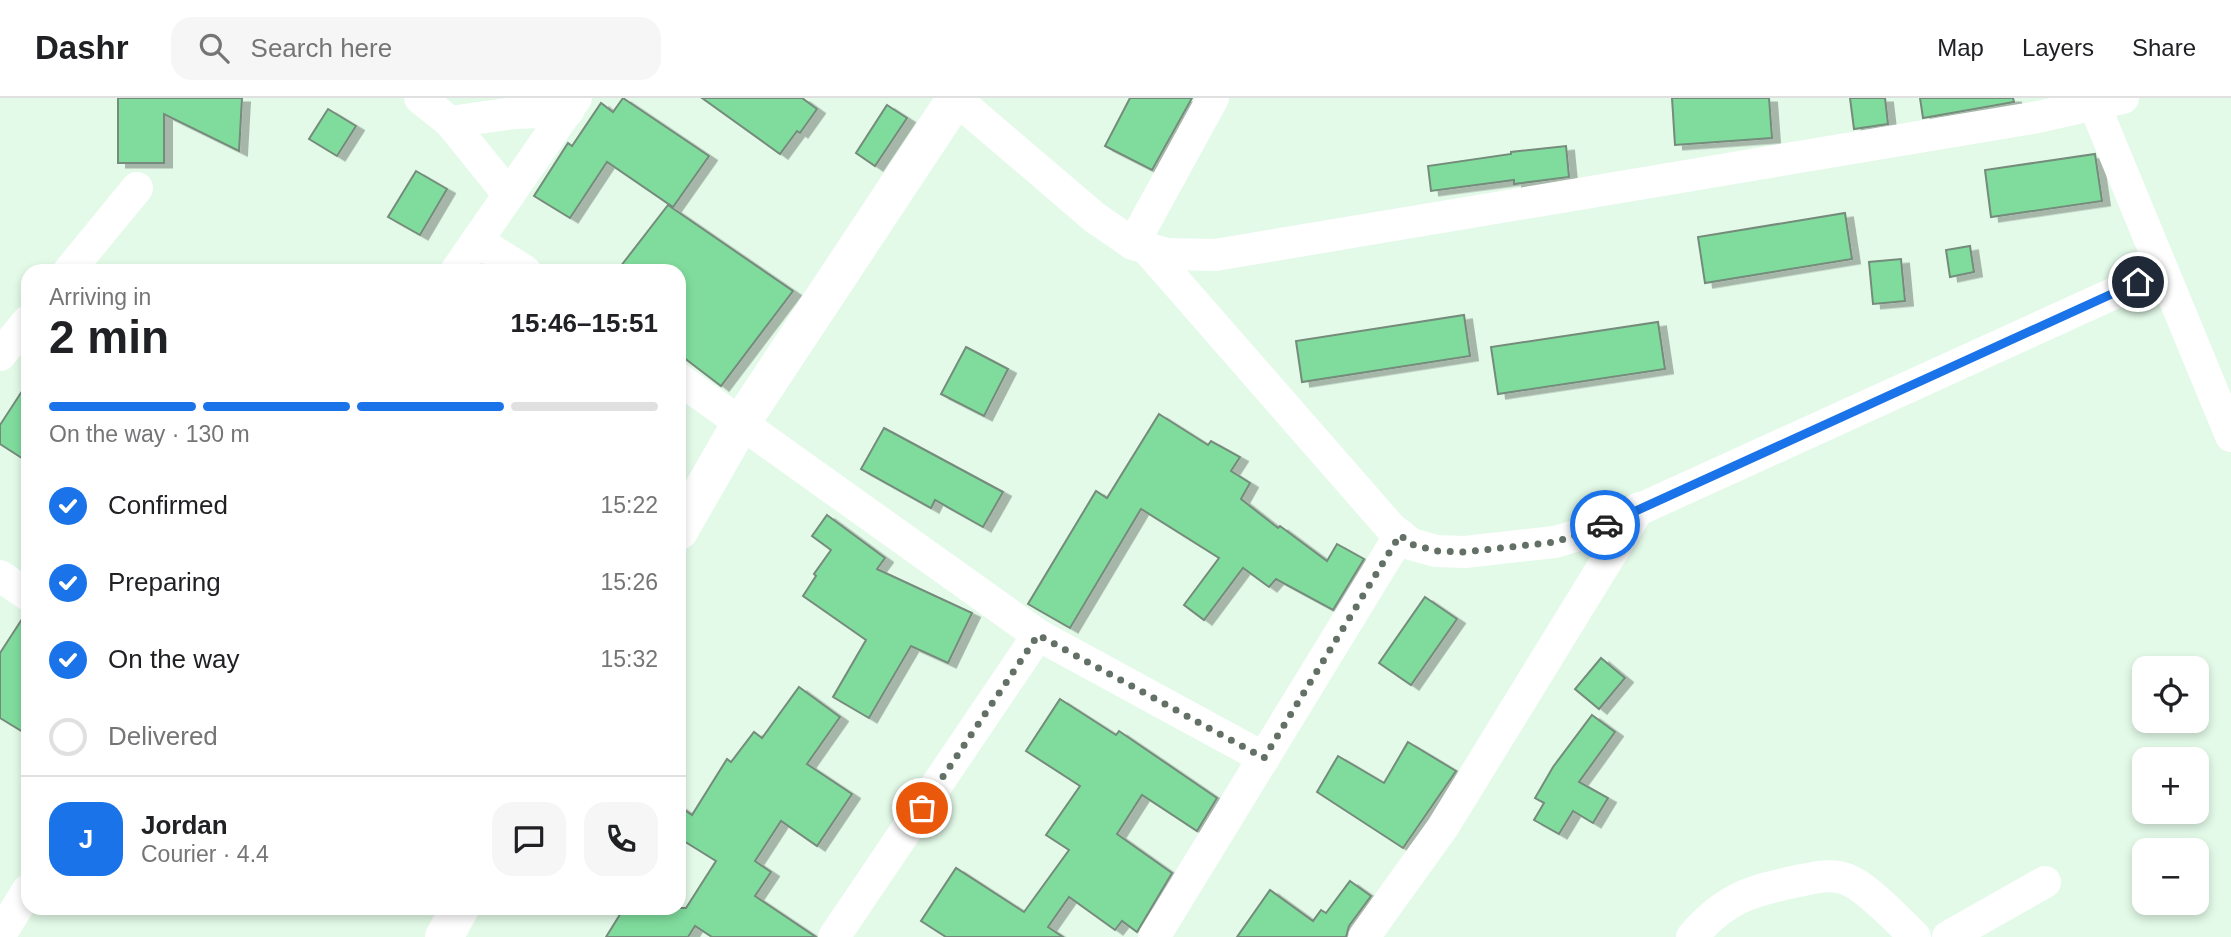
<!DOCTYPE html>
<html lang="en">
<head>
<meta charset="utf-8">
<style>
	:root { --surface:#fff; --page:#f6f6f6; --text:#202124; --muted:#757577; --line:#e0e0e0; --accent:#1a73e8 }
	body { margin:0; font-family:Helvetica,sans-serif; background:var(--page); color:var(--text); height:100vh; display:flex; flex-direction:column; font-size:26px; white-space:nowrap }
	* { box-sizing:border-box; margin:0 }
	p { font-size:23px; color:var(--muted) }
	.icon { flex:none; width:38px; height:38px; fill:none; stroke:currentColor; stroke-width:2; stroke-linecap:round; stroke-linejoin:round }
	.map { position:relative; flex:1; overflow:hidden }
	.details { position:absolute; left:21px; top:166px; width:665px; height:651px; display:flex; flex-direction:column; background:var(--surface); border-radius:21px; box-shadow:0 4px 10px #0003 }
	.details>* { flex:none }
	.tools { position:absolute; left:2132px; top:558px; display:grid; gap:14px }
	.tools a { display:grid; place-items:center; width:77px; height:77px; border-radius:14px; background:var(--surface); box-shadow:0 4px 10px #0003; font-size:35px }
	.pin { position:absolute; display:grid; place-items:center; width:60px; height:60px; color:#fff; margin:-30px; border:4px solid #fff; border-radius:50%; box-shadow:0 2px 7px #0007 }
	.courier { position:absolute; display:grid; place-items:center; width:70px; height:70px; margin:-35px; border:5px solid #1a73e8; border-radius:50%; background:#fff; color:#222; box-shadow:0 2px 9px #0007 }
	.headline em { font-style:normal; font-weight:700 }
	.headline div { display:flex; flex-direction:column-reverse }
	.headline { display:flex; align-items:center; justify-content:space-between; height:119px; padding:0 28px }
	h1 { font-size:46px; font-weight:700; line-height:52px }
	.bar { display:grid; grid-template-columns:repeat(4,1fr); gap:10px 7px; align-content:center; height:84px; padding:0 28px }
	.bar i { height:9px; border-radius:5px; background:var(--line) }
	.bar .current { background:var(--accent) }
	.bar p { grid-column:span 4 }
	.line { display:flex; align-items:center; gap:18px; padding:0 28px; border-top:2px solid var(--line) }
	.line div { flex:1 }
	.round { display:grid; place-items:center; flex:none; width:74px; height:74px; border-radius:21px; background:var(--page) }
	ol { padding:0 28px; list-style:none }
	li { display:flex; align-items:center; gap:21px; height:77px }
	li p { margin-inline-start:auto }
	li .icon { padding:7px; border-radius:50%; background:var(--accent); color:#fff; stroke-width:4 }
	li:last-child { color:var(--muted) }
	li i { width:38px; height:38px; border:4px solid var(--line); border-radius:50% }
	header { display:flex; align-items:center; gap:42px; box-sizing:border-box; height:98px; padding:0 35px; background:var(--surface); border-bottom:2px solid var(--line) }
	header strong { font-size:33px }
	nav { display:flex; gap:38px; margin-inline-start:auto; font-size:24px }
	.search { width:490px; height:63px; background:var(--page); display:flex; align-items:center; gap:18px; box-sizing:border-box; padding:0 24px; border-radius:21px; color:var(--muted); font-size:26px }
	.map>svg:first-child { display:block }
	.building { fill:#7fdc9d; stroke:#758b7b; stroke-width:2; filter:url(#shadow) }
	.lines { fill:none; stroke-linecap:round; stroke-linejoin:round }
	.street { stroke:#fff; stroke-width:32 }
	.secondary { stroke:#fff; stroke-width:38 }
	.done { stroke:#627066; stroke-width:7; stroke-dasharray:0 12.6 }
	.route { stroke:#1a73e8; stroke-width:9 }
</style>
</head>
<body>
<header>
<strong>Dashr</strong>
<div class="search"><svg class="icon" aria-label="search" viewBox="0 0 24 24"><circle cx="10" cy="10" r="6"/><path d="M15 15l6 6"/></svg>Search here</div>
<nav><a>Map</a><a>Layers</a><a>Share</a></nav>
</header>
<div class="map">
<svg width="2231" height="839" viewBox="0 0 2231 839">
	<defs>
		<filter id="shadow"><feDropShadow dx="8" dy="4.5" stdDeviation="0" flood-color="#0004"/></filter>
	</defs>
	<rect width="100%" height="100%" fill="#e3fae8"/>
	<g class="building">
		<polygon points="118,0 242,0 239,53 164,16 164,65 118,65"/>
		<polygon points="623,0 709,58 673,109 607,64 570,120 534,98 568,45 572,48 601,5 613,14"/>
		<polygon points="702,0 802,0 817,11 800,35 797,33 780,56"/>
		<polygon points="1130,0 1192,0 1152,72 1105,48"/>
		<polygon points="1672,0 1769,0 1772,40 1675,47"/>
		<polygon points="1850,0 1885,0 1888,26 1854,31"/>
		<polygon points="1920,0 2013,0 2014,4 1923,20"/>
		<polygon points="887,7 907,20 875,68 856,55"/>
		<polygon points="328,11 356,28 337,58 309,41"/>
		<polygon points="1566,48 1569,79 1514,86 1514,82 1431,93 1428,68 1511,56 1511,54"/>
		<polygon points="2095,56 2102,103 1991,119 1985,72"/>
		<polygon points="416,73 447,91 420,137 388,119"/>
		<polygon points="668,107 793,193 721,288 679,256 679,173 617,173"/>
		<polygon points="1845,115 1852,161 1705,185 1698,139"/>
		<polygon points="1970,148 1974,174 1950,179 1946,152"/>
		<polygon points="1901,161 1905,203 1873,206 1869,164"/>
		<polygon points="1464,217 1470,258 1302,284 1296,243"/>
		<polygon points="1658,224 1665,271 1498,296 1491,249"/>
		<polygon points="966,249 1008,271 984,318 941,296"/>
		<polygon points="28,284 28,364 0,346 0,327"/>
		<polygon points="1159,316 1208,347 1211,343 1240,359 1231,373 1250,385 1241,401 1278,430 1280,428 1327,463 1337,446 1364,461 1333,512 1276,481 1269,489 1243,470 1204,522 1184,507 1219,460 1141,411 1070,530 1028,506 1096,393 1107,400"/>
		<polygon points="884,330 1003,394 983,429 935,402 931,410 861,371"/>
		<polygon points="827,417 885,460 877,471 972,515 948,565 911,548 869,620 833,599 866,542 803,498 816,478 814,476 831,452 812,438"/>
		<polygon points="1425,499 1457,521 1411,587 1379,565"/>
		<polygon points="26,515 28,515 28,637 0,620 0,555"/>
		<polygon points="1601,560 1625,580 1599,611 1575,591"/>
		<polygon points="799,589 840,619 807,666 852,696 817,748 781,723 755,763 771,774 755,798 816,839 712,839 695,828 688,839 606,839 624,810 686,810 716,763 679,740 679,708 692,717 727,661 731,664 754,634 762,640"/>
		<polygon points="1060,601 1116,637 1119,633 1217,700 1197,733 1142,697 1117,736 1172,775 1137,834 1122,823 1115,832 1069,799 1048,829 1063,839 946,839 921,823 956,770 1024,814 1069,752 1046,737 1080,688 1026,653"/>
		<polygon points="1592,617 1615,634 1579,684 1608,700 1593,725 1573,713 1559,736 1534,722 1544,705 1535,700 1553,669"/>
		<polygon points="1408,644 1456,673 1403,750 1317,694 1338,658 1384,685"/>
		<polygon points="1350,783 1371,798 1349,828 1346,839 1237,839 1270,792 1313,823 1321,812 1326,815"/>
	</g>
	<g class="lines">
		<g class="street">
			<polyline points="420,0 450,24 509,97"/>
			<polyline points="956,1 1094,119 1133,146 1167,156 1215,157 2038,19 2123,0"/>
			<polyline points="2094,6 2231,338"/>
			<polyline points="450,24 514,15 568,13"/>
			<polyline points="477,143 525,173"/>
			<polyline points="1133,146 1213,0"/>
			<polyline points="1148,152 1391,430 1411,446 1436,453 1465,454 1555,444 1592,433 2163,173"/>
			<polyline points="69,173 137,90"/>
			<polyline points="456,173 576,0"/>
			<polyline points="0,257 28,223"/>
			<polyline points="679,281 1038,537 1264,660"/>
			<polyline points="0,478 28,497"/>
			<polyline points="0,837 28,792"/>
			<polyline points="834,839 1038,537"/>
			<polyline points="1154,839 1400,437"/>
			<polyline points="1364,839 1443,729 1639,410"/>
			<path d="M1692,839C1725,800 1750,793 1798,783C1814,780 1830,775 1846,781C1866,788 1899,823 1915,839"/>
			<polyline points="1948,839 2045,784"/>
		</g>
		<g class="secondary">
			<polyline points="679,433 741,325 956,0"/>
			<polyline points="444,839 460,810"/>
		</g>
	</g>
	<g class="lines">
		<polyline class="done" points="922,710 1038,537 1264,660 1400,437 1411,446 1436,453 1465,454 1555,444 1605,427"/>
		<polyline class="route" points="1605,427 2138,184"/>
	</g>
</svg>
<div class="tools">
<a><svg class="icon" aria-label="locate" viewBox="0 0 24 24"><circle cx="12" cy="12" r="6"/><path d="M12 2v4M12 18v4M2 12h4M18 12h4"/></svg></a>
<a>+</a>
<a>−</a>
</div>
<div class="pin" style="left:922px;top:710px;background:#ea580c"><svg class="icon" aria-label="bag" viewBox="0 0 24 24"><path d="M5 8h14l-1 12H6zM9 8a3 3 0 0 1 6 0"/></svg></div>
<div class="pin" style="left:2138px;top:184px;background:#1f2937"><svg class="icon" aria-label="home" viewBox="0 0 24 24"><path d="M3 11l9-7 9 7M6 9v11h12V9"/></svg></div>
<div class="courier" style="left:1605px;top:427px"><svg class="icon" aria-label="car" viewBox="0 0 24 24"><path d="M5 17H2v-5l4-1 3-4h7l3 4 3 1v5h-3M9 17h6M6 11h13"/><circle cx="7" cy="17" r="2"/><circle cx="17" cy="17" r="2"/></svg></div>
<section class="details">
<div class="headline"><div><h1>2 min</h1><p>Arriving in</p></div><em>15:46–15:51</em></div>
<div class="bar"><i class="current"></i><i class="current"></i><i class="current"></i><i></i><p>On the way · 130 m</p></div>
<ol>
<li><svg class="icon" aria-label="check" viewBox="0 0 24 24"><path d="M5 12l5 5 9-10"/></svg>Confirmed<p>15:22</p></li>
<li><svg class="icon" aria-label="check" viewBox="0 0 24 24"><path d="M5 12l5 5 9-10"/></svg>Preparing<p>15:26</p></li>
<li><svg class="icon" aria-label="check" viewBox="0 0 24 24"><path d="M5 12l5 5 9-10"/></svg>On the way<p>15:32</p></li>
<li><i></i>Delivered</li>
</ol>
<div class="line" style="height:126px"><b class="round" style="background:var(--accent);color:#fff">J</b><div><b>Jordan</b><p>Courier · 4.4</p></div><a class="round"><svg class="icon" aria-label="chat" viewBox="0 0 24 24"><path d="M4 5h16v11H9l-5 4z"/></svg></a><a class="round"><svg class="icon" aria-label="phone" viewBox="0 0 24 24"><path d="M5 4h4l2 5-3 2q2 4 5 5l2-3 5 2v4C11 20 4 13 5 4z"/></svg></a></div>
</section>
</div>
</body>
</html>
